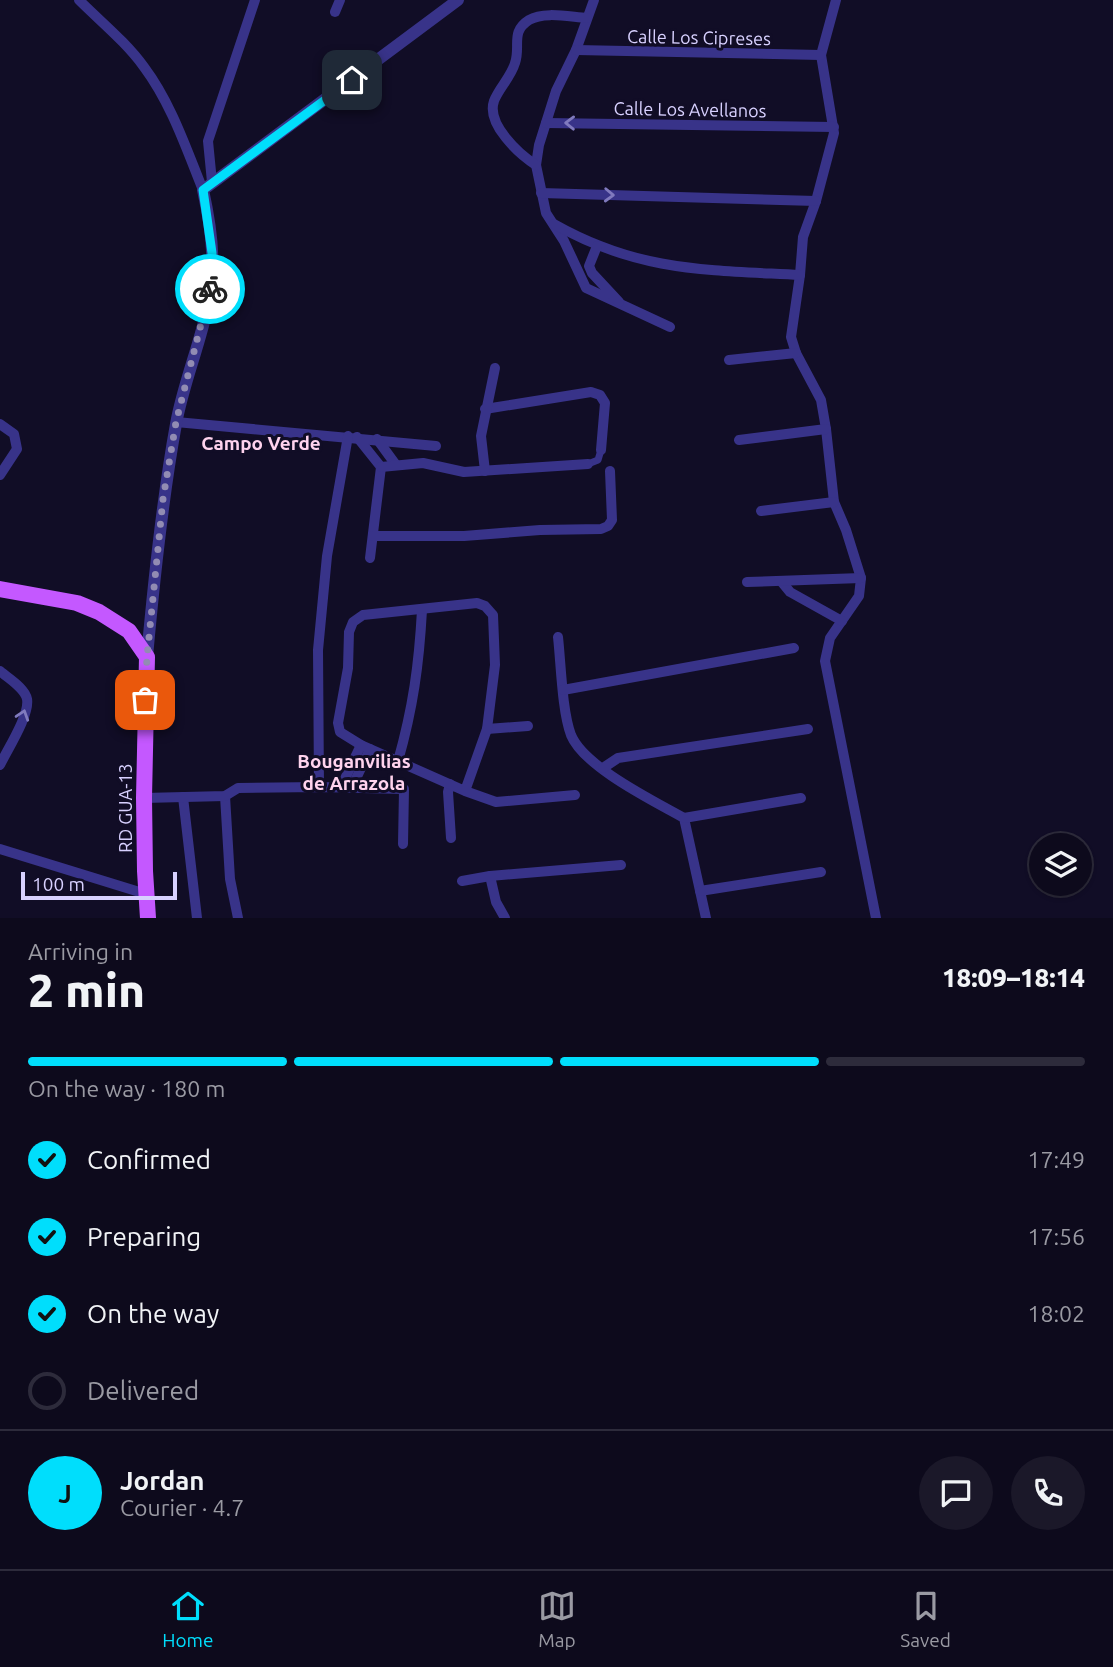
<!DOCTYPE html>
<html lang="en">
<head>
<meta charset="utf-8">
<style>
	:root { --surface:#0d0a1c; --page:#1b1829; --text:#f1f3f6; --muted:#9a9aa3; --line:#2d2b3b; --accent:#00defc }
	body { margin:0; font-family:Ubuntu,sans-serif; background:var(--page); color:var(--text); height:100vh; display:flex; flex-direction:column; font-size:26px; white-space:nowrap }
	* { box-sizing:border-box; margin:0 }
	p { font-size:23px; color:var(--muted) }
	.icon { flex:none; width:38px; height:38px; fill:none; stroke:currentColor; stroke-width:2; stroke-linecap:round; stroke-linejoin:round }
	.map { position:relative; height:918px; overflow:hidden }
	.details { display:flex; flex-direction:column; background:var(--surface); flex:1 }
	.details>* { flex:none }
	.controls { position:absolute; left:1029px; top:833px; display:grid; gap:14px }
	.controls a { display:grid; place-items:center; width:63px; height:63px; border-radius:50%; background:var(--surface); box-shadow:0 2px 5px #0004,0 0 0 2px var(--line); font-size:35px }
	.scale { position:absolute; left:21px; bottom:18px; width:156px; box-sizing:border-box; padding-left:7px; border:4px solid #d8d1ff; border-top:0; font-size:19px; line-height:24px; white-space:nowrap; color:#d8d1ff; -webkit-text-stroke:5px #110d26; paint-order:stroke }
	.pin { position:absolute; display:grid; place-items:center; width:60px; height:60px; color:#fff; margin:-30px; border-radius:14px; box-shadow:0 4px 10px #0006 }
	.courier { position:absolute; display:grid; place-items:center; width:70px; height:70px; margin:-35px; border:5px solid #00defc; border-radius:50%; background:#fff; color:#222; box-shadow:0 2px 9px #0007 }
	.headline em { font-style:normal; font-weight:800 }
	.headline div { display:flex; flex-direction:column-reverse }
	.headline { display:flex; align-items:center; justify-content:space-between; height:119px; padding:0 28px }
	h1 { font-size:46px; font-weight:800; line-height:52px }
	.bar { display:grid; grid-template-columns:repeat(4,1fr); gap:10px 7px; align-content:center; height:84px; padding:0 28px }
	.bar i { height:9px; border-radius:5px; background:var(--line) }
	.bar .current { background:var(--accent) }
	.bar p { grid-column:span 4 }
	.line { display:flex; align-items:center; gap:18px; padding:0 28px; border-top:2px solid var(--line) }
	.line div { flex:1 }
	.round { display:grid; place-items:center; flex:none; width:74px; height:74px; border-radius:37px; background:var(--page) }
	ol { padding:0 28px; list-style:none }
	li { display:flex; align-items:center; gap:21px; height:77px }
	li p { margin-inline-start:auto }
	li .icon { padding:7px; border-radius:50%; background:var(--accent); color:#111; stroke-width:4 }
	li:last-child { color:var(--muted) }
	li i { width:38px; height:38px; border:4px solid var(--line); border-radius:50% }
	.tab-bar { display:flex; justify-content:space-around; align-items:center; height:98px; border-top:2px solid var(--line); background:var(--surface); font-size:19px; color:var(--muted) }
	.tab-bar a { display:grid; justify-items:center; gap:4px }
	.tab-bar .current { color:var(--accent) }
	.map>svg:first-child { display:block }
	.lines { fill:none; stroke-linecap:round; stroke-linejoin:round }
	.pedestrian { stroke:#383389; stroke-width:7 }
	.minor { stroke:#383389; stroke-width:10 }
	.tertiary { stroke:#383389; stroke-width:12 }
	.primary { stroke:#c458ff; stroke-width:16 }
	.oneway { stroke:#807abe }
	.done { stroke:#928cb3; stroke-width:7; stroke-dasharray:0 12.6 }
	.route { stroke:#00defc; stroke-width:9 }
	.labels { text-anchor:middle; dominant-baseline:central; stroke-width:6; stroke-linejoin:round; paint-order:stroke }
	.street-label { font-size:18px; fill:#d8d1ff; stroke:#110d26 }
	.neighbourhood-label { font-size:19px; font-weight:bold; fill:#ffd3ee; stroke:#110d26 }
</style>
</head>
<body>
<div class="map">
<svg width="1113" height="918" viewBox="0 0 1113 918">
	<rect width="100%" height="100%" fill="#110d26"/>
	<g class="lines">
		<polyline class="pedestrian" points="588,464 598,460 601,450"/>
		<g class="minor">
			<path d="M79,0C101,22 126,42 144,67C171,103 186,148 203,190"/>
			<polyline points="594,0 576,50 556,91 539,145 536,165 546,213 564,241 586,288 670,327"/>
			<polyline points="836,0 821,55 834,133 816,201 803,237 800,275 791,337 796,353 821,400 826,429 834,502 846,530 861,578 859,596 830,638 825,661 876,918"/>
			<polyline points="335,12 340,0"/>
			<polyline points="576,50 821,55"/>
			<polyline points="546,123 834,127"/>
			<path d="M536,165C519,154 486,124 494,101C499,88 511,77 515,63C521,46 510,32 529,20C544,11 570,17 587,18"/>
			<polyline points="212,182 208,141 255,0"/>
			<polyline points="541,193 816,201"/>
			<path d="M554,224C639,272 707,270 800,275"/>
			<polyline points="597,246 589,266 592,273 619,302"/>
			<polyline points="729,360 796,353"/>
			<polyline points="485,409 591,392 600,395 605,403 601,450"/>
			<polyline points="176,422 436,446"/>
			<polyline points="0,424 14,434 17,449 0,475"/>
			<polyline points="357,437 381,467 370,558"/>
			<polyline points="377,439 396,465"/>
			<polyline points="739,440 826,429"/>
			<polyline points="381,467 423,463 464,472 588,464"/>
			<polyline points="485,471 481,436 495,368"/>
			<polyline points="761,511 834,502"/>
			<polyline points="373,536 464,536 540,530 601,529 608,526 612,520 610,471"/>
			<polyline points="781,581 790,592 842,621"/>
			<polyline points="747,582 861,578"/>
			<path d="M558,637C561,664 562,711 571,735C584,767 654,801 684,818L706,918"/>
			<path d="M0,671C8,678 25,688 27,699C30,715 7,750 0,765"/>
			<polyline points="563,690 794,648"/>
			<polyline points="487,729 528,726"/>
			<path d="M398,761C413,708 419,665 422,610"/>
			<polyline points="603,768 618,758 808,729"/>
			<polyline points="450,784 448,792 451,838"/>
			<polyline points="319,787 318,650 327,556 348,436"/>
			<polyline points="341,787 361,745"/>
			<polyline points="352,787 370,749"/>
			<polyline points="465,791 487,729 495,665 493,615 485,606 477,603 363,615 353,622 349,632 348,668 338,723 340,732 361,745 465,791 496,802 575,795"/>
			<polyline points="225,796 230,879 238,918"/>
			<polyline points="183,797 197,918"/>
			<polyline points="144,798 225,796 238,788 319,787 404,789 403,844"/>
			<polyline points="684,818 801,798"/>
			<polyline points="0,849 146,894"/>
			<polyline points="490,876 496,902 505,918"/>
			<polyline points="462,881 490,876 621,865"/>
			<polyline points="700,891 821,872"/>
		</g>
		<path class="tertiary" d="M147,657C154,579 162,501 176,424C185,374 209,325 212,274C214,246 209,217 203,190L458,0"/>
		<polyline class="primary" points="0,589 77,603 99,612 129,631 147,657 144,798 145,871 148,918"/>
	</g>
	<defs><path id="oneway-chevron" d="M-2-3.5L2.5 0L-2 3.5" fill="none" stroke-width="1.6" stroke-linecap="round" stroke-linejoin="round" transform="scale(1.75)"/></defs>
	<g class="oneway">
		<use href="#oneway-chevron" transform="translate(570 123) rotate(-179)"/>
		<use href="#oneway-chevron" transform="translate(609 195) rotate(2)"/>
		<use href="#oneway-chevron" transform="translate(23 715) rotate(-72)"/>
	</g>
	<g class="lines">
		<polyline class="done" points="145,700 147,657 163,499 176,422 210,289"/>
		<polyline class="route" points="210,289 212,253 203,190 352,80"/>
	</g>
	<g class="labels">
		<g class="street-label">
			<text transform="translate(699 37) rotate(1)">Calle Los Cipreses</text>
			<text transform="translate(690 109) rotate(1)">Calle Los Avellanos</text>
			<text transform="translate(125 808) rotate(-90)">RD GUA-13</text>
		</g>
		<g class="neighbourhood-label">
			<text x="261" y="443">Campo Verde</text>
			<text x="354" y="761">Bouganvilias<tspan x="354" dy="22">de Arrazola</tspan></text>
		</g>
	</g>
</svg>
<div class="controls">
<a><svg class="icon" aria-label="layers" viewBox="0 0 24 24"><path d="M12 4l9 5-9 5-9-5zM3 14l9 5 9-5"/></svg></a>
</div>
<div class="scale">100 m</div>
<div class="pin" style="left:145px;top:700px;background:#ea580c"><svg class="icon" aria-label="bag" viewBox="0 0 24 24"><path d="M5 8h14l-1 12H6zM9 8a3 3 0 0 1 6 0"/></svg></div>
<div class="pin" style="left:352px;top:80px;background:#1f2937"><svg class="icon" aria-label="home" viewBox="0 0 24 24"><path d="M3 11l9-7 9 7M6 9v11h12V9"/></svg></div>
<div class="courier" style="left:210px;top:289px"><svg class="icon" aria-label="bike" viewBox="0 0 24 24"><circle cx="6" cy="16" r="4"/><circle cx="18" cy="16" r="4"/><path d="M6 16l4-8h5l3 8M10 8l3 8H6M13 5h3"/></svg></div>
</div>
<section class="details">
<div class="headline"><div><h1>2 min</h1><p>Arriving in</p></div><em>18:09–18:14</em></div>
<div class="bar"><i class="current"></i><i class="current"></i><i class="current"></i><i></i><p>On the way · 180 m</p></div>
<ol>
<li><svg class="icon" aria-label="check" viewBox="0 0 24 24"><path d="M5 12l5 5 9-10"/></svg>Confirmed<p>17:49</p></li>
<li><svg class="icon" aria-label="check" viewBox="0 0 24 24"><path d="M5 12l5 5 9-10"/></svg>Preparing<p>17:56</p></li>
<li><svg class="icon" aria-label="check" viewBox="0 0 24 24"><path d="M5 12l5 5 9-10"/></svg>On the way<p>18:02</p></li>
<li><i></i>Delivered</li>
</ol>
<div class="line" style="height:126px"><b class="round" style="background:var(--accent);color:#111">J</b><div><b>Jordan</b><p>Courier · 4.7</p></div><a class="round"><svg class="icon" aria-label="chat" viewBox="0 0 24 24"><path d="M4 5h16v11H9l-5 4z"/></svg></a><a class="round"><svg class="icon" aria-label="phone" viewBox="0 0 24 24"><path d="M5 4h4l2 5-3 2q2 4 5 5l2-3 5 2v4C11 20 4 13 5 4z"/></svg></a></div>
</section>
<nav class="tab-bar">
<a class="current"><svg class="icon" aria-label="home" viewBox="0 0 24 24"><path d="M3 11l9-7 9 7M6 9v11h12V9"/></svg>Home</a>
<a><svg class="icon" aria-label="map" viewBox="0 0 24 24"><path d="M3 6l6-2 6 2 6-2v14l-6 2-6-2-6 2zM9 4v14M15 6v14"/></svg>Map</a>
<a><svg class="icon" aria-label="saved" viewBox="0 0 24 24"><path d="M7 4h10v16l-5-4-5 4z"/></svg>Saved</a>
</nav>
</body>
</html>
